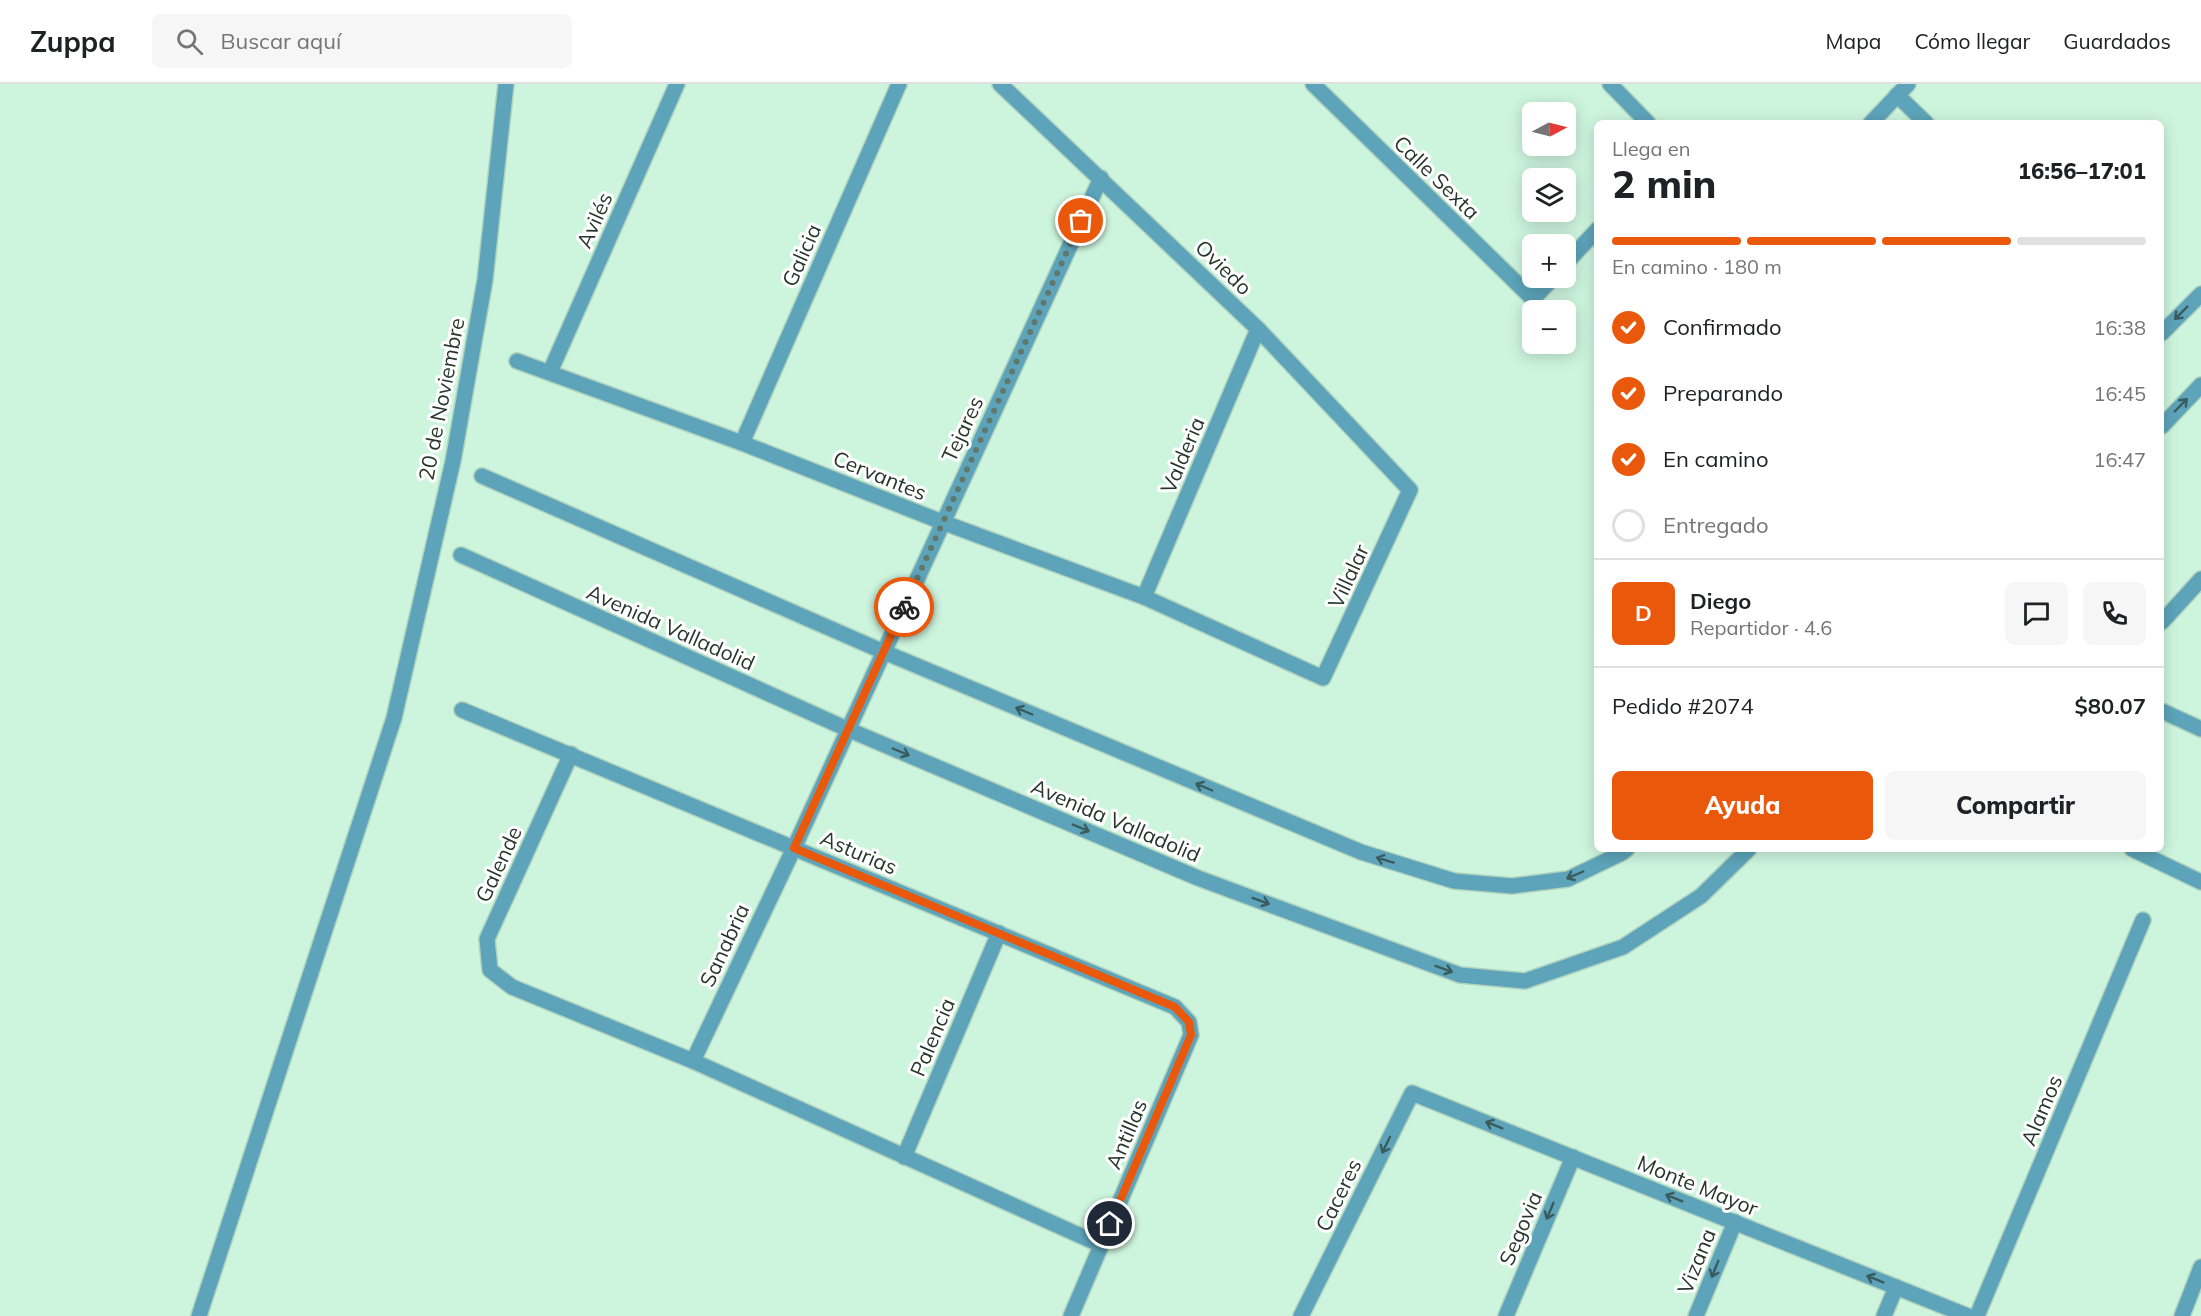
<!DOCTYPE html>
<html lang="es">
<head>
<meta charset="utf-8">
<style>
	:root { --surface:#fff; --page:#f6f6f6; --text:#202124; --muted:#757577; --line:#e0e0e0; --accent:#ea580c }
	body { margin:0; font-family:Mulish,sans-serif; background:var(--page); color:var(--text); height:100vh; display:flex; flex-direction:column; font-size:22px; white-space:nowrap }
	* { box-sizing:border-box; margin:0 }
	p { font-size:20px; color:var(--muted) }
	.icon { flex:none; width:33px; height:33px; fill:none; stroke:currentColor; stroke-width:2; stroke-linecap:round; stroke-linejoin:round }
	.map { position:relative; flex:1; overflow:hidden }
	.details { position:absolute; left:1594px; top:36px; width:570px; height:732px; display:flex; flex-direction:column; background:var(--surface); border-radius:9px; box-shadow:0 3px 15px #0003 }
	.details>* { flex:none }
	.needle { width:39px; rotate:83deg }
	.buttons { position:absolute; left:1522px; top:18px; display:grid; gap:12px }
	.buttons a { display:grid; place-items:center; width:54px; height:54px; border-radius:9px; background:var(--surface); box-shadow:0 3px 15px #0003; font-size:30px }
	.pin { position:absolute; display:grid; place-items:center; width:51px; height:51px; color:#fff; margin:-26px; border:3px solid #fff; border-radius:50%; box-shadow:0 2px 6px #0007 }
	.courier { position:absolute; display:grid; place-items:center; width:60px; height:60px; margin:-30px; border:4px solid #ea580c; border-radius:50%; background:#fff; color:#222; box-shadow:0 2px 8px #0007 }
	.head em { font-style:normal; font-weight:800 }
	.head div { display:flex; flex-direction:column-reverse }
	.head { display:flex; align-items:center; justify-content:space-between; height:102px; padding:0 18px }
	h1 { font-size:39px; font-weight:800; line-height:45px }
	.bar { display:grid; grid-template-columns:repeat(4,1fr); gap:9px 6px; align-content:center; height:72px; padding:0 18px }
	.bar i { height:8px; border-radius:4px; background:var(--line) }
	.bar .active { background:var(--accent) }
	.bar p { grid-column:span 4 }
	.line { display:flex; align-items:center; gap:15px; padding:0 18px; border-top:2px solid var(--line) }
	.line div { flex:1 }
	.round { display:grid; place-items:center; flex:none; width:63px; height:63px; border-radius:9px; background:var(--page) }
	ol { padding:0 18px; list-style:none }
	li { display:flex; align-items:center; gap:18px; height:66px }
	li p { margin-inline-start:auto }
	li .icon { padding:6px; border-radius:50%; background:var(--accent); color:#fff; stroke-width:4 }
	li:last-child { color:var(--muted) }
	li i { width:33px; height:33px; border:3px solid var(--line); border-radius:50% }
	.button { display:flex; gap:12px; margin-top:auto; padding:12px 18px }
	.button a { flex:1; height:69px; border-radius:9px; background:var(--accent); color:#fff; font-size:24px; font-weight:800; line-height:69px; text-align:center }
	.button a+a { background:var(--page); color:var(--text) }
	header { display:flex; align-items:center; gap:36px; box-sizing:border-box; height:84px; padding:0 30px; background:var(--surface); border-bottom:2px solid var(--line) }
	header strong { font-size:28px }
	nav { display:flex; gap:33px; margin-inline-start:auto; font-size:21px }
	.search { width:420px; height:54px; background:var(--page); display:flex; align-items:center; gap:15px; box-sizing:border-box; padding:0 21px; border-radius:9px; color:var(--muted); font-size:22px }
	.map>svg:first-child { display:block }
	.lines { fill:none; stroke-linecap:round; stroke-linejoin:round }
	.minor-casing { stroke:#afd2be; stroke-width:18 }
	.minor { stroke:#5da4ba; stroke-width:15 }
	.oneway { stroke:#395c5e }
	.done { stroke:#60786b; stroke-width:6; stroke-dasharray:0 10.8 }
	.route { stroke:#ea580c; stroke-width:8 }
	.labels { text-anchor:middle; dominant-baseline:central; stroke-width:6; stroke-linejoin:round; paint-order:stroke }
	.street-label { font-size:21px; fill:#26352d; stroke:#fff }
</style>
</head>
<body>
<header>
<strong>Zuppa</strong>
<div class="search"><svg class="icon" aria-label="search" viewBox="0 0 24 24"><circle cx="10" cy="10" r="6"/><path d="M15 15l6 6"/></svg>Buscar aquí</div>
<nav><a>Mapa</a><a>Cómo llegar</a><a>Guardados</a></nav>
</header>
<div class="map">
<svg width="2201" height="1232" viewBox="0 0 2201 1232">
	<rect width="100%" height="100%" fill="#cdf5de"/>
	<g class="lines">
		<defs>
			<g id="minor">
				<polyline points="1313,0 1533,215 1553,194"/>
				<polyline points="1610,0 1648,39"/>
				<polyline points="1897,11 1926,39"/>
				<polyline points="1871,39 1908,0"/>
				<polyline points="1566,179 1598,145"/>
				<polyline points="2162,249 2201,210"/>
				<polyline points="517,277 742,359 942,438 1144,513 1323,594 1410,406 1258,245 1000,0"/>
				<polyline points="550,288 677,0"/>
				<polyline points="2162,342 2201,301"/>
				<polyline points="742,359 899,0"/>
				<polyline points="482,392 884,568 1361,768 1454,797 1512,802 1568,795 1622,769 1627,765"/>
				<polyline points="461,471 847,645 1198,794 1460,891 1525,897 1623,863 1701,812 1749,765"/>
				<polyline points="1144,513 1258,245"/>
				<polyline points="2162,538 2201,495"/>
				<polyline points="462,626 1175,923 1189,938 1191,951 1071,1232"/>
				<polyline points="2162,627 2201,645"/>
				<polyline points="571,670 487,855 490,886 512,903 693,977 1101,1161"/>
				<polyline points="2132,765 2201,798"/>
				<polyline points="693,977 794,764 1101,94"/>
				<polyline points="904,1073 999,849"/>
				<polyline points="199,1232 394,634 453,377 485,196 506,0"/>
				<polyline points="1301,1232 1412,1009 1968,1232"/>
				<polyline points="1506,1232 1573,1073"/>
				<polyline points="1696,1232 1735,1138"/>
				<polyline points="1884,1232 1896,1203"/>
				<polyline points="1977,1232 2143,836"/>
				<polyline points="2182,1232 2201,1183"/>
			</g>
		</defs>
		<use href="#minor" class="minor-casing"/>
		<use href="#minor" class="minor"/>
	</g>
	<defs><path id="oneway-shaft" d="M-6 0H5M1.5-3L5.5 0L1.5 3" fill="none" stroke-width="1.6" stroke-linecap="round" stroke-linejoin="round" transform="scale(1.5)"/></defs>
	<g class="oneway">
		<use href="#oneway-shaft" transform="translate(2181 229) rotate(135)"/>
		<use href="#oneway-shaft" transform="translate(2181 321) rotate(-46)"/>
		<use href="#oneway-shaft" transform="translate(1024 627) rotate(-157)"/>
		<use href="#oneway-shaft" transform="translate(901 668) rotate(23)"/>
		<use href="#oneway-shaft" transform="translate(1204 703) rotate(-157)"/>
		<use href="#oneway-shaft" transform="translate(1081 744) rotate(23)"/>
		<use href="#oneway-shaft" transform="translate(1385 776) rotate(-163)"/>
		<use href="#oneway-shaft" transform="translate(1575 791) rotate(157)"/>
		<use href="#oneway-shaft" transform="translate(1261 817) rotate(20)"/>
		<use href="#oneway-shaft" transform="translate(1444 885) rotate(20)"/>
		<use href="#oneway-shaft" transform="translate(1494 1041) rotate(-158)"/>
		<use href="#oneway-shaft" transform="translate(1386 1061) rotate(116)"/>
		<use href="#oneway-shaft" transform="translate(1674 1114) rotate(-158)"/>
		<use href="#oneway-shaft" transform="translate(1550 1127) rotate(113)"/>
		<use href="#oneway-shaft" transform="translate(1715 1185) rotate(112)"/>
		<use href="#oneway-shaft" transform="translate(1875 1195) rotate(-158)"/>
	</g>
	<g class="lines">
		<polyline class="done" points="904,523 1081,137"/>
		<polyline class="route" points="904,523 794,764 1175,923 1189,938 1191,951 1110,1140"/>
	</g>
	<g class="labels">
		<g class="street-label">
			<text transform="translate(1437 93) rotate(44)">Calle Sexta</text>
			<text transform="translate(594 136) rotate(-66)">Avilés</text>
			<text transform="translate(801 171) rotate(-66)">Galicia</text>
			<text transform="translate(1224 183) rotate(44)">Oviedo</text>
			<text transform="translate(441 315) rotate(-79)">20 de Noviembre</text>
			<text transform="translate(962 345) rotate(-65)">Tejares</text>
			<text transform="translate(1182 371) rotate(-67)">Valderia</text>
			<text transform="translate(880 391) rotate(22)">Cervantes</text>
			<text transform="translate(1348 492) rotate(-65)">Villalar</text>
			<text transform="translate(671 543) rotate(24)">Avenida Valladolid</text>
			<text transform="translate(1116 736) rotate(23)">Avenida Valladolid</text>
			<text transform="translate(859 768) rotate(23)">Asturias</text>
			<text transform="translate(498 780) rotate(-65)">Galende</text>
			<text transform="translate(724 861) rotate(-65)">Sanabria</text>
			<text transform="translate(932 953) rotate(-67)">Palencia</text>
			<text transform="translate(2041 1026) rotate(-67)">Alamos</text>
			<text transform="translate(1126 1050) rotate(-67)">Antillas</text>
			<text transform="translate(1698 1101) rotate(22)">Monte Mayor</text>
			<text transform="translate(1338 1111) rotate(-64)">Caceres</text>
			<text transform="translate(1520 1144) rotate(-67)">Segovia</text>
			<text transform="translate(1696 1177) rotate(-68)">Vizana</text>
		</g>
	</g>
</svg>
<div class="buttons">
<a><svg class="needle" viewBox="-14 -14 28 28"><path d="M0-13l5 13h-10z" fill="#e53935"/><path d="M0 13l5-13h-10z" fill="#757577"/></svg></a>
<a><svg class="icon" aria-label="layers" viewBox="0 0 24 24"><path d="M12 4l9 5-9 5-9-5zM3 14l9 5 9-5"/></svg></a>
<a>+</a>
<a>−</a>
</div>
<div class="pin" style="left:1081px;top:137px;background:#ea580c"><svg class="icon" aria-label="bag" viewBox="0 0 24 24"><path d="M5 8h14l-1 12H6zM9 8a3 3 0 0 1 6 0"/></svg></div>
<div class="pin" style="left:1110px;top:1140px;background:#1f2937"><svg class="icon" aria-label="home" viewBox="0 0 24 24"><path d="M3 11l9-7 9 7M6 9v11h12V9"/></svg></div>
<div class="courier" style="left:904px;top:523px"><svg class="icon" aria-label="bike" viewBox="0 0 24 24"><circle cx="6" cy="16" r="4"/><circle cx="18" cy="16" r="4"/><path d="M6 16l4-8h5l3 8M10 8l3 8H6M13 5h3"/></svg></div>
<section class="details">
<div class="head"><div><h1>2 min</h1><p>Llega en</p></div><em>16:56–17:01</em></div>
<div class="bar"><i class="active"></i><i class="active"></i><i class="active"></i><i></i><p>En camino · 180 m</p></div>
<ol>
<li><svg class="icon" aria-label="check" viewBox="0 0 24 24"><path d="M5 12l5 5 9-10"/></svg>Confirmado<p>16:38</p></li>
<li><svg class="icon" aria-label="check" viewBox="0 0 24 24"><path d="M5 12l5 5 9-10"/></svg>Preparando<p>16:45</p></li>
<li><svg class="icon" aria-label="check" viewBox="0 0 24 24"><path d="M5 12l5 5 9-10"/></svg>En camino<p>16:47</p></li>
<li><i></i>Entregado</li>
</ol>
<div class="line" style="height:108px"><b class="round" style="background:var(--accent);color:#fff">D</b><div><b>Diego</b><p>Repartidor · 4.6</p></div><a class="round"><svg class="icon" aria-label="chat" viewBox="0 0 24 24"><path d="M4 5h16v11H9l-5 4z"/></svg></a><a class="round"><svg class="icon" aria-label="phone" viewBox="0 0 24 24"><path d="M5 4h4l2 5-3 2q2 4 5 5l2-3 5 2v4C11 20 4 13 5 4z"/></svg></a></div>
<div class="line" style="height:78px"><div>Pedido #2074</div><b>$80.07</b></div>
<div class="button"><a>Ayuda</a><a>Compartir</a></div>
</section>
</div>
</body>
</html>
